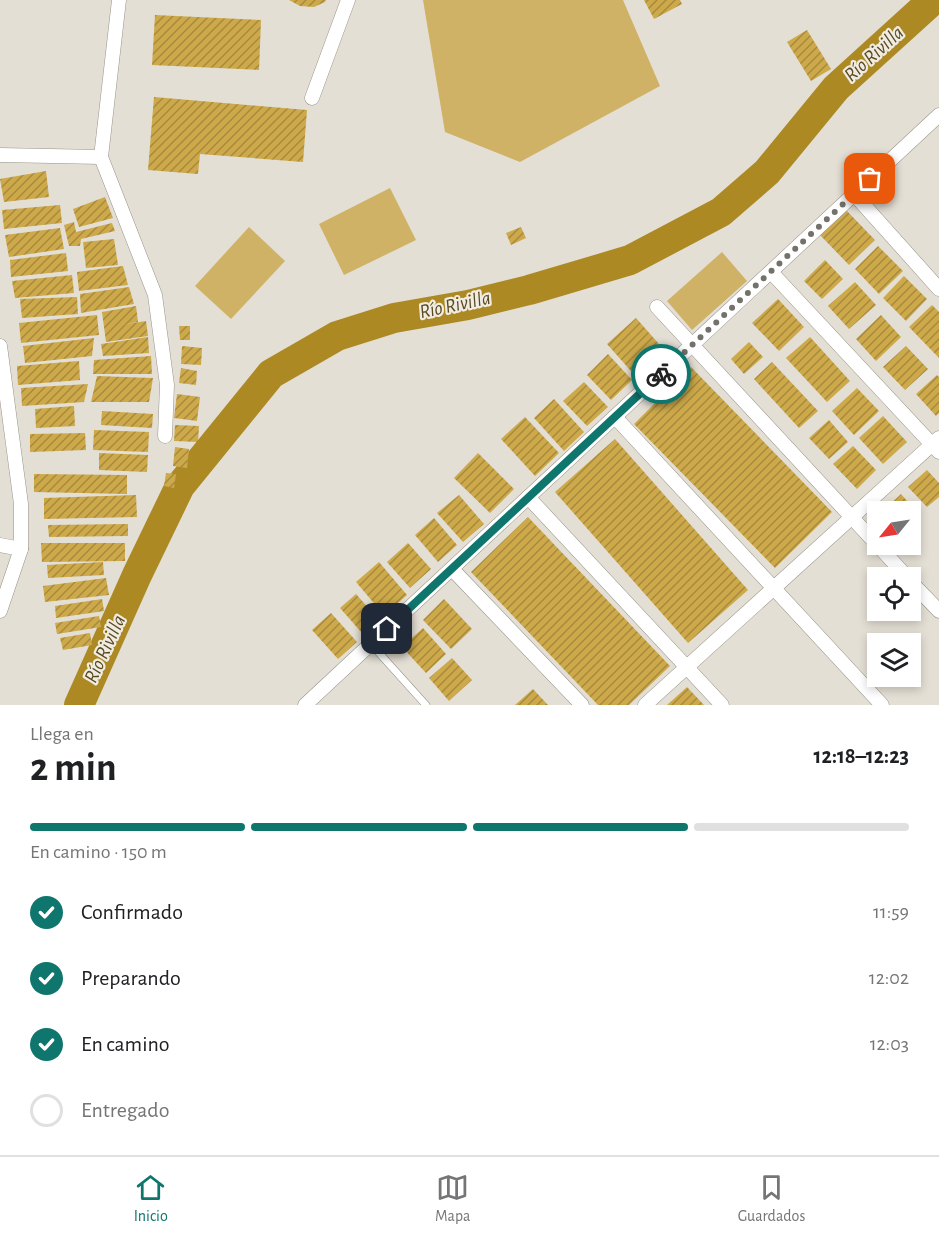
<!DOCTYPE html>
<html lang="es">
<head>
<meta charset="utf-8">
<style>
	:root { --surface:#fff; --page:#f6f6f6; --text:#202124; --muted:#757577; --line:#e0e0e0; --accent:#0f766e }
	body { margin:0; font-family:"Alegreya Sans",sans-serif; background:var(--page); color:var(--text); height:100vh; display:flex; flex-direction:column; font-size:22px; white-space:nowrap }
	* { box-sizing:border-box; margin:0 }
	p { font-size:20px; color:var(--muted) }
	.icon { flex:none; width:33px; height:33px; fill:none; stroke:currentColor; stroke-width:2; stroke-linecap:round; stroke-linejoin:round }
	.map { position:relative; height:705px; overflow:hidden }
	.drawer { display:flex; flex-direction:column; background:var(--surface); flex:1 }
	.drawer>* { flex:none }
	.needle { width:39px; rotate:240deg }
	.buttons { position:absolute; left:867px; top:501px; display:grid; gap:12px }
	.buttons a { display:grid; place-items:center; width:54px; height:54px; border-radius:0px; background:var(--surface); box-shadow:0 3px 9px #0003; font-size:30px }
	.pin { position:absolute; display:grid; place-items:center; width:51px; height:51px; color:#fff; margin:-26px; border-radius:12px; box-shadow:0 3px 9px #0006 }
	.courier { position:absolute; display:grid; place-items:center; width:60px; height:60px; margin:-30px; border:4px solid #0f766e; border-radius:50%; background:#fff; color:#222; box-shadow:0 2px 8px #0007 }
	.summary em { font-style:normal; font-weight:700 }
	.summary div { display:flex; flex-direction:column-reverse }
	.summary { display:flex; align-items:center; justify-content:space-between; height:102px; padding:0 30px }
	h1 { font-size:39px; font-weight:700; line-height:45px }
	.bar { display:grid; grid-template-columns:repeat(4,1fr); gap:9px 6px; align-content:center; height:72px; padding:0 30px }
	.bar i { height:8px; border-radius:4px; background:var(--line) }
	.bar .active { background:var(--accent) }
	.bar p { grid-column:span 4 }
	ol { padding:0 30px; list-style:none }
	li { display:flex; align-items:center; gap:18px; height:66px }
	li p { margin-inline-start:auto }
	li .icon { padding:6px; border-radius:50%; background:var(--accent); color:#fff; stroke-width:4 }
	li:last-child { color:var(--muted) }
	li i { width:33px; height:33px; border:3px solid var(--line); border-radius:50% }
	.tabs { display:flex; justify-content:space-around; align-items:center; height:84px; border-top:2px solid var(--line); background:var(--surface); font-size:16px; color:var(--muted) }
	.tabs a { display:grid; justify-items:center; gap:3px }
	.tabs .active { color:var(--accent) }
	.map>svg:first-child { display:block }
	.pitch { fill:#d0b266 }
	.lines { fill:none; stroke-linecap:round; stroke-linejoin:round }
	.river { stroke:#ac8923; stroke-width:30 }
	.building { fill:url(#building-hatch) }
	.service-casing { stroke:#989389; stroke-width:8 }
	.minor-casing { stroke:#989389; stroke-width:15 }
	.service { stroke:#fff; stroke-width:7 }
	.minor { stroke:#fff; stroke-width:14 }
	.done { stroke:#74716b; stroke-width:6; stroke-dasharray:0 10.8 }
	.route { stroke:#0f766e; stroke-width:8 }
	.labels { text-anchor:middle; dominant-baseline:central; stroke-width:4.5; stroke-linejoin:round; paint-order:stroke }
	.water-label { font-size:20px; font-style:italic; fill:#594922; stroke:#f1ece1 }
</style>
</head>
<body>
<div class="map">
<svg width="939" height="705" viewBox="0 0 939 705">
	<defs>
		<pattern id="building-hatch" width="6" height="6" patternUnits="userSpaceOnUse" patternTransform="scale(1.5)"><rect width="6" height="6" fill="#cda94a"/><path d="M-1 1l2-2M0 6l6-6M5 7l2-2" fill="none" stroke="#a78a3e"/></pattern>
	</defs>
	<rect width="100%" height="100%" fill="#e4dfd4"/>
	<g class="pitch">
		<polygon points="423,0 623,0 660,86 520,162 445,132"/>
		<polygon points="390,188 416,240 344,275 319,224"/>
		<polygon points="249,227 285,261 231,319 195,286"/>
		<polygon points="722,252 747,281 692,330 667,301"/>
	</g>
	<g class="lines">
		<polyline class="river" points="79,705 137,575 180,486 271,374 337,336 394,318 468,305 529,290 630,260 721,212 767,172 836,88 933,0"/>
	</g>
	<g class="building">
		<polygon points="289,0 326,0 325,2 314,7 300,6"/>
		<polygon points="644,0 680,0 682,4 654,19"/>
		<polygon points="155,15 261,20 259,70 152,65"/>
		<polygon points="807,30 831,69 811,81 787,42"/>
		<polygon points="154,97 307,110 303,162 200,154 198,174 148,170"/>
		<polygon points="46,171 49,197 4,202 0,179"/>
		<polygon points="105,197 113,218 79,227 73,209"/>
		<polygon points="60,205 62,223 4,229 2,210"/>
		<polygon points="846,210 875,240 849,265 820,235"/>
		<polygon points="74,222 76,232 112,223 115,231 81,239 80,246 69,246 64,225"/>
		<polygon points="521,227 526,238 511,245 506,233"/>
		<polygon points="60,228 64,249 9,257 5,235"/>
		<polygon points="114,239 118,265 86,268 83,242"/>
		<polygon points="878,246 903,271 879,294 855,269"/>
		<polygon points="66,253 68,271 11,277 10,260"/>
		<polygon points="825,260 843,279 822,299 804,281"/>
		<polygon points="123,266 128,285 79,291 77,272"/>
		<polygon points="72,275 74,293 15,298 12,281"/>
		<polygon points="904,276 927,299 906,321 883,298"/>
		<polygon points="855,282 876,305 849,329 828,306"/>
		<polygon points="129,287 134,304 81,313 80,294"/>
		<polygon points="77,297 78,314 22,318 20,299"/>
		<polygon points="778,299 804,327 779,351 752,323"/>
		<polygon points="932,305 939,312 939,358 909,327"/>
		<polygon points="136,306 138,322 121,325 146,321 148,336 106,342 102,312"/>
		<polygon points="97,315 99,335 21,343 19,323"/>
		<polygon points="881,315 901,337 876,361 856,339"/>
		<polygon points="636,318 667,353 638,379 607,344"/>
		<polygon points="179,326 190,326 190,340 180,340"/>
		<polygon points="148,337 149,353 103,356 101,344"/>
		<polygon points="810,337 850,381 827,402 786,358"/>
		<polygon points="94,338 92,356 25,363 23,346"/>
		<polygon points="749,342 763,357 744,374 731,359"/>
		<polygon points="182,346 202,348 201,365 181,364"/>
		<polygon points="906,346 928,369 905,390 883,367"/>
		<polygon points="608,354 632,380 611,400 587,375"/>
		<polygon points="151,356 152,374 93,374 94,360"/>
		<polygon points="79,361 80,380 18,385 17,366"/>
		<polygon points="772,362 818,411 799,428 754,379"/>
		<polygon points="691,367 832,512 775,568 634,424"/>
		<polygon points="181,368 197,371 196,385 179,383"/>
		<polygon points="937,375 939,377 939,413 936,416 916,394"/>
		<polygon points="97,376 153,378 149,402 91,402"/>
		<polygon points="584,382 608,407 587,426 563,401"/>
		<polygon points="88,384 84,402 22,406 21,388"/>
		<polygon points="857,388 879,411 854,435 832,411"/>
		<polygon points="177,394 200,397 197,421 174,418"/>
		<polygon points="554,399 584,432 564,451 534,418"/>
		<polygon points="74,406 75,426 36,428 35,409"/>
		<polygon points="102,411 153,414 152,428 101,425"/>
		<polygon points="883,416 907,442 883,464 859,438"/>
		<polygon points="525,417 559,453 535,476 501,439"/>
		<polygon points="829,420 848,442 829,459 809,438"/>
		<polygon points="175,425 199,426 198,442 174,441"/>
		<polygon points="94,430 149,432 148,452 93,450"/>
		<polygon points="85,433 86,450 30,452 30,434"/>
		<polygon points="615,439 748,590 688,643 555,492"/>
		<polygon points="853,446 876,470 857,489 833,464"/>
		<polygon points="175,447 189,449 187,468 173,466"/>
		<polygon points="99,453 148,455 147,472 99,470"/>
		<polygon points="478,453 514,489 490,513 454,478"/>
		<polygon points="927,470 939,483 939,497 927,507 908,487"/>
		<polygon points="166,473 176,474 174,488 164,486"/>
		<polygon points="34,474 127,475 127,494 34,492"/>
		<polygon points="901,494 920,516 910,525 910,512 882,512"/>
		<polygon points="136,495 137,517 44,519 44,498"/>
		<polygon points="459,495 484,524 463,542 437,513"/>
		<polygon points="528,517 670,666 629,705 598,705 471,572"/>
		<polygon points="434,518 457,545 438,562 415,535"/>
		<polygon points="128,524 128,536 49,537 48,525"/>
		<polygon points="41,543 125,543 125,561 42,562"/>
		<polygon points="408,543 431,569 410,588 387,562"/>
		<polygon points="103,562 104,575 48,578 47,565"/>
		<polygon points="379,562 407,595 384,615 356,582"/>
		<polygon points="106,578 109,595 45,602 43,586"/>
		<polygon points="356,594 378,619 362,633 340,608"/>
		<polygon points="102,599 104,611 56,618 55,606"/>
		<polygon points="444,599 472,629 451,649 423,620"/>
		<polygon points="331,613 357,642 338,659 312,630"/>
		<polygon points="99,616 101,627 57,634 55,623"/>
		<polygon points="423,628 446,654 426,673 402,647"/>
		<polygon points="90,633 92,645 63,650 60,638"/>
		<polygon points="452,658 472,680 449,701 429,678"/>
		<polygon points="687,687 704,705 667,705"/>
		<polygon points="533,689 548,705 515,705"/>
	</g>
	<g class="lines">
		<defs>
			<polyline id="service" points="371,644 426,705"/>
			<g id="minor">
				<polyline points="119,0 101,157 155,295 167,385 165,436"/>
				<polyline points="312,98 348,0"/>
				<polyline points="0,155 101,157"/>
				<polyline points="854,194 939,289"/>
				<polyline points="771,272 939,452"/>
				<polyline points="657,307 908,578"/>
				<polyline points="0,346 21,504 21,549 0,611"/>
				<polyline points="615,417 882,705"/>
				<polyline points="528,497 722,705"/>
				<polyline points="0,545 21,549"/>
				<polyline points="452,569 582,705"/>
				<polyline points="910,581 939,611"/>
				<polyline points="305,705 939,115"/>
				<polyline points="645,705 939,438"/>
			</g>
		</defs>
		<use href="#service" class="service-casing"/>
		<use href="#minor" class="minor-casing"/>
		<use href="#service" class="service"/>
		<use href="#minor" class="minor"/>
	</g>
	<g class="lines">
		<polyline class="done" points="661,374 870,179"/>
		<polyline class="route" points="387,629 661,374"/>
	</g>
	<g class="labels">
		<g class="water-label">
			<text transform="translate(874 54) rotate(-42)">Río Rivilla</text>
			<text transform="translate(455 305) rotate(-12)">Río Rivilla</text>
			<text transform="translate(105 649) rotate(-65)">Río Rivilla</text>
		</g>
	</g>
</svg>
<div class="buttons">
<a><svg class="needle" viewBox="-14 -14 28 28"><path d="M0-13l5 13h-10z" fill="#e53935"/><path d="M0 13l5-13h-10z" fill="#757577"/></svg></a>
<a><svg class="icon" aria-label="locate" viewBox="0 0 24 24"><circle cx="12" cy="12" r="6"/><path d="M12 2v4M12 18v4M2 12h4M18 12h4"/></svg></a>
<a><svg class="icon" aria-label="layers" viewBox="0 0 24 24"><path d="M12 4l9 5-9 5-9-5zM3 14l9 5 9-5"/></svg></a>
</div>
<div class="pin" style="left:870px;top:179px;background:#ea580c"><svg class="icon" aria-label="bag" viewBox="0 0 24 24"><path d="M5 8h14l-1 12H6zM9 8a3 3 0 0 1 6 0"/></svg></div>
<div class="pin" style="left:387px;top:629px;background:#1f2937"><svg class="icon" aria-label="home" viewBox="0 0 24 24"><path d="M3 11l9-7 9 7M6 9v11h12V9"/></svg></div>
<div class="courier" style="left:661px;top:374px"><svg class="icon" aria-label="bike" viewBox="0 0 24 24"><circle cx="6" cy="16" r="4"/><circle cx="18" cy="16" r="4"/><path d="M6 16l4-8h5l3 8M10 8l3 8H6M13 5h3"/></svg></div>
</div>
<section class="drawer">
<div class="summary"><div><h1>2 min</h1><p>Llega en</p></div><em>12:18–12:23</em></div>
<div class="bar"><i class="active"></i><i class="active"></i><i class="active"></i><i></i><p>En camino · 150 m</p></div>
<ol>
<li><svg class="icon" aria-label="check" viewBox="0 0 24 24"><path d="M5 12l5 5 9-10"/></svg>Confirmado<p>11:59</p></li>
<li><svg class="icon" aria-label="check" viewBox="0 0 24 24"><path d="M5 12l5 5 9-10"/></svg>Preparando<p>12:02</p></li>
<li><svg class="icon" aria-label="check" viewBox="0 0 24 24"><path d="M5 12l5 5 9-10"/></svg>En camino<p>12:03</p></li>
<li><i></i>Entregado</li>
</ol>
</section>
<nav class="tabs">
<a class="active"><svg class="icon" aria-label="home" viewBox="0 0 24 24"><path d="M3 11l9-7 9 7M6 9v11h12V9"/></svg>Inicio</a>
<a><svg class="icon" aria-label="map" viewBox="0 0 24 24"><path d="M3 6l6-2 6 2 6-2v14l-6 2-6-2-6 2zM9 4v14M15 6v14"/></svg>Mapa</a>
<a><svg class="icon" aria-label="saved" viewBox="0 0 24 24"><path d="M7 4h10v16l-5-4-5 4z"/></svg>Guardados</a>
</nav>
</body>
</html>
